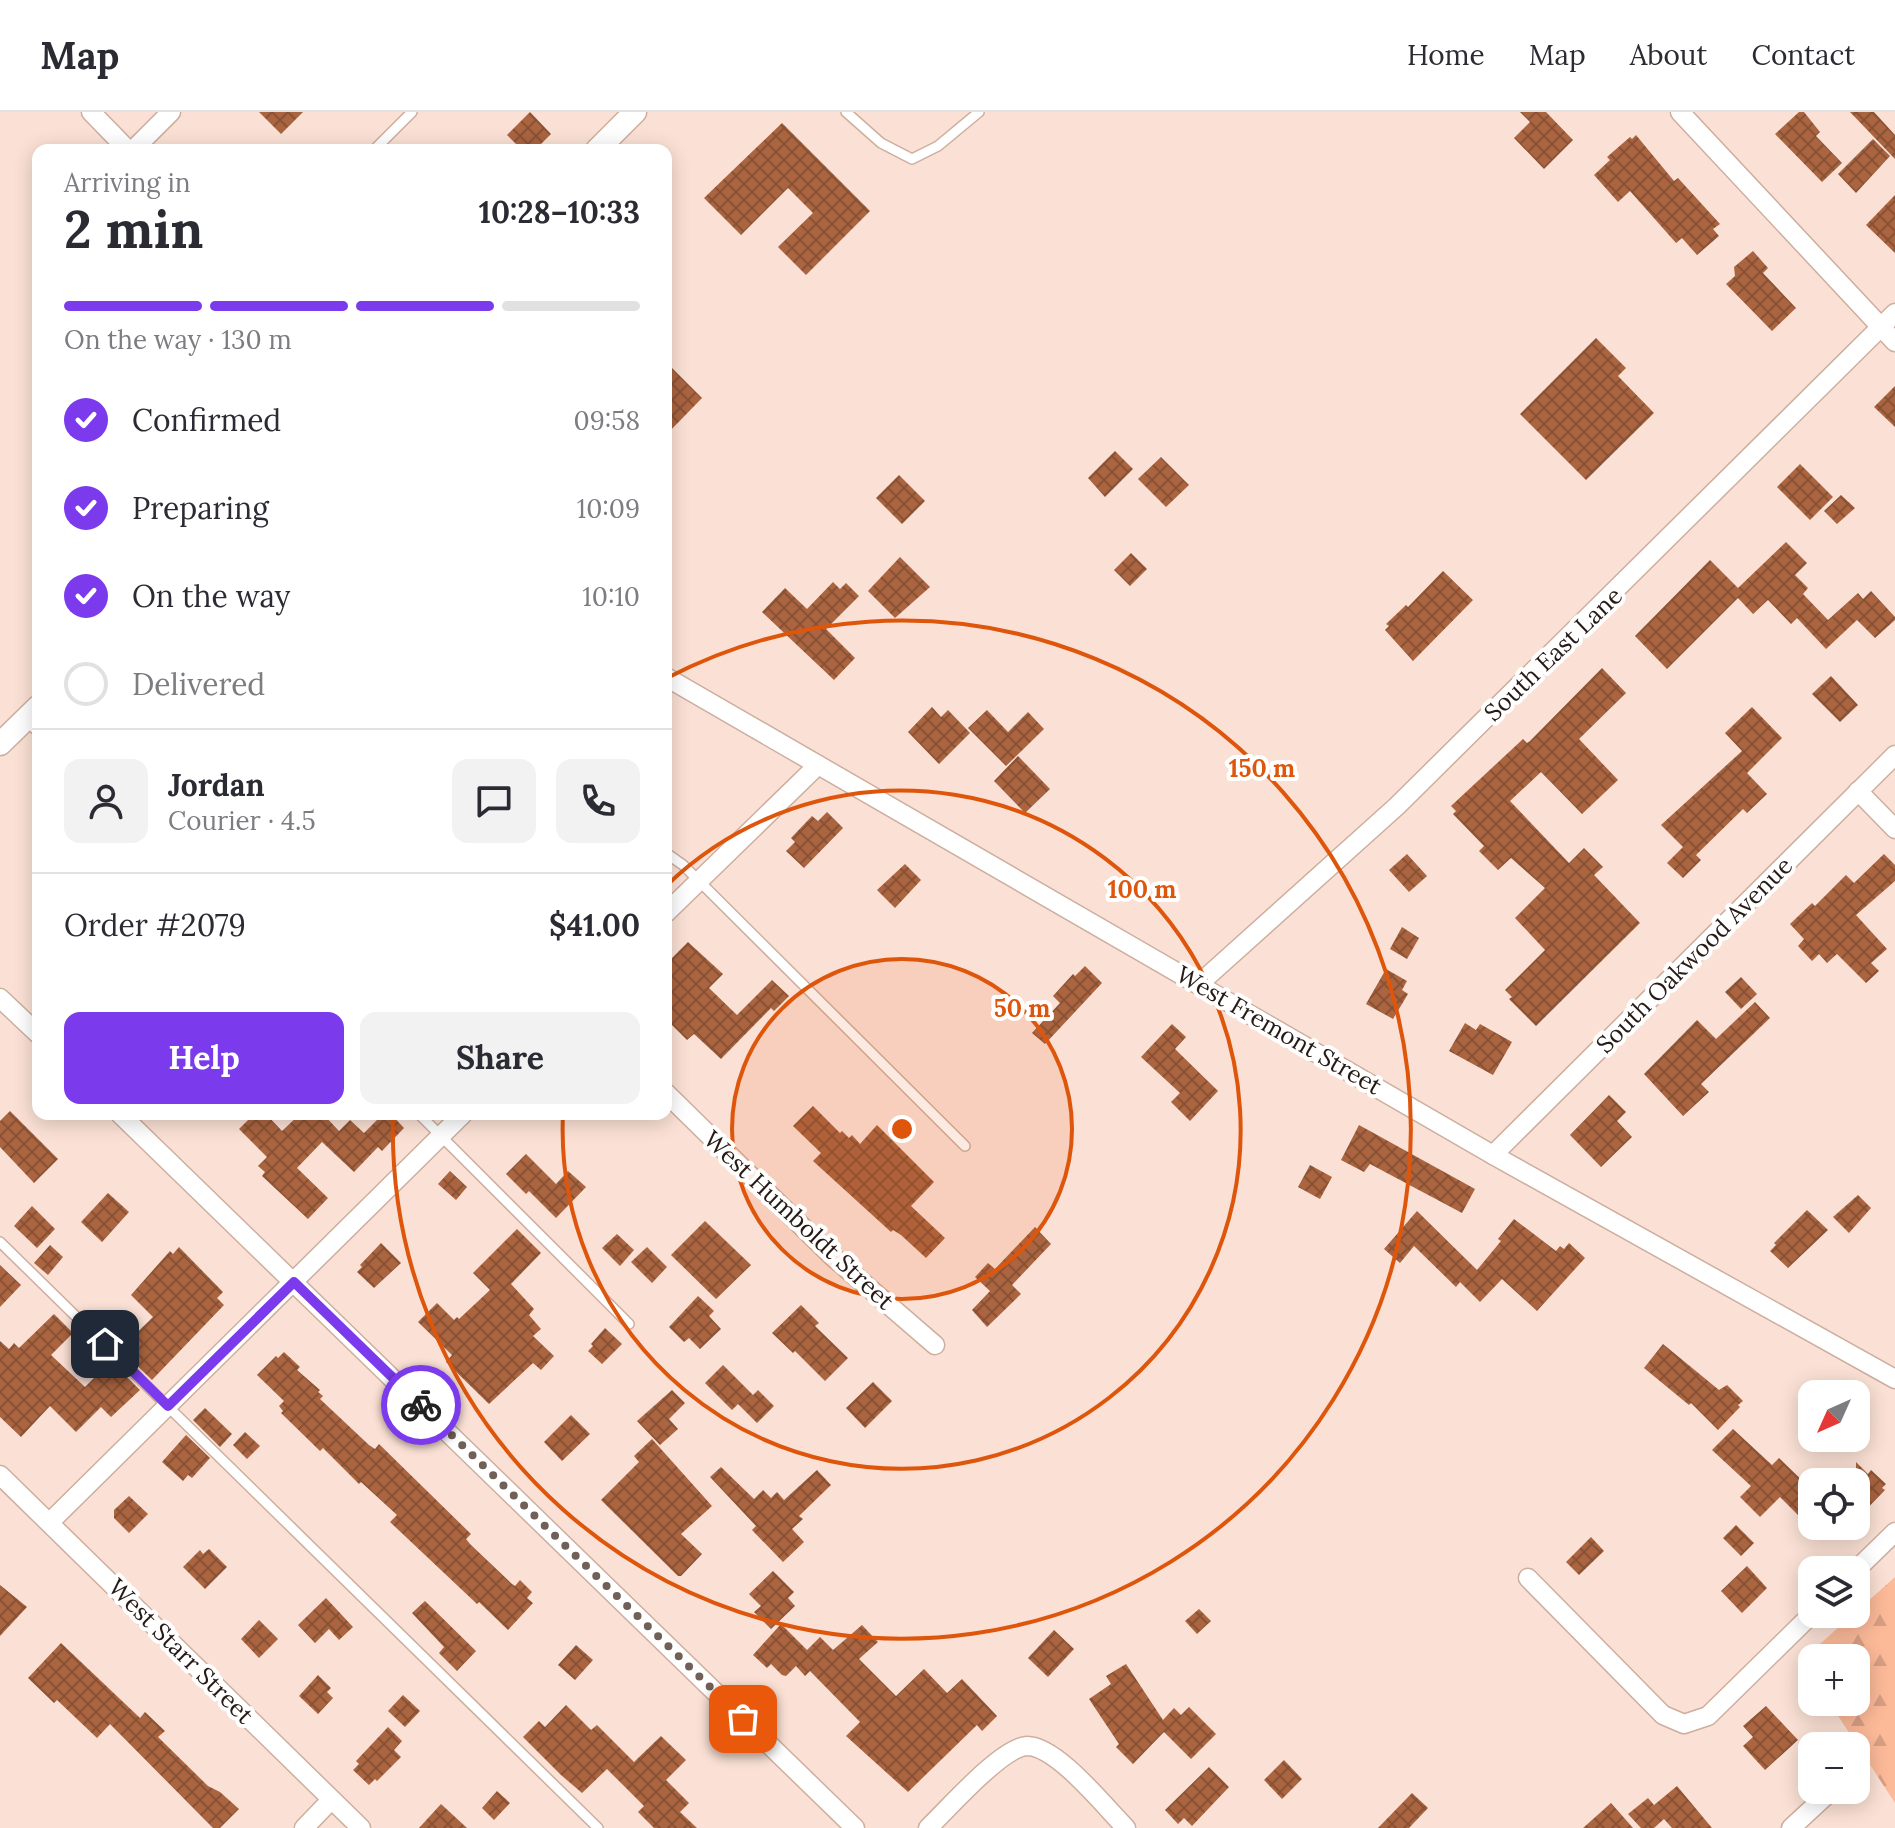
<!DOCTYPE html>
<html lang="en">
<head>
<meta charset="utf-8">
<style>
	:root { --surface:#fff; --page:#f2f2f3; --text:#2b2b33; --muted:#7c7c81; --line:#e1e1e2; --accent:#7c3aed }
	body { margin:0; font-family:Lora,serif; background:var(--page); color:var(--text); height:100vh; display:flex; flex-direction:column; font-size:30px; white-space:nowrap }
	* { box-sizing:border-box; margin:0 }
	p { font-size:26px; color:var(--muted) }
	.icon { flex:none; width:44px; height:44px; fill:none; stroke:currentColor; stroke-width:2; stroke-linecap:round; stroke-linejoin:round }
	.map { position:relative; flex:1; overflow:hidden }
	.details { position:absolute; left:32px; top:32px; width:640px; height:976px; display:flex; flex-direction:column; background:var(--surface); border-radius:16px; box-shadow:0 4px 20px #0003 }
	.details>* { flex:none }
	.needle { width:52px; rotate:225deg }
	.buttons { position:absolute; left:1798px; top:1268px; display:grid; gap:16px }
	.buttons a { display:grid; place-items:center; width:72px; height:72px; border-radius:16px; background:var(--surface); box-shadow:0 4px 20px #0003; font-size:40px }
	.pin { position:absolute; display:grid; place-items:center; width:68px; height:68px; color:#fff; margin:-34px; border-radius:16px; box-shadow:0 4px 12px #0006 }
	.courier { position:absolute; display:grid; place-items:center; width:80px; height:80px; margin:-40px; border:6px solid #7c3aed; border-radius:50%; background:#fff; color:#222; box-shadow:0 2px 10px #0007 }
	.head em { font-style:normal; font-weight:700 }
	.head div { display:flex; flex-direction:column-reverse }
	.head { display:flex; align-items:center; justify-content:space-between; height:136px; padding:0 32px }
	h1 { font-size:52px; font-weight:700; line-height:60px }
	.bar { display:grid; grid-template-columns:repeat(4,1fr); gap:12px 8px; align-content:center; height:96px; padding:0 32px }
	.bar i { height:10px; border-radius:6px; background:var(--line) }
	.bar .current { background:var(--accent) }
	.bar p { grid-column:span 4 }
	.line { display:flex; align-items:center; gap:20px; padding:0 32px; border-top:2px solid var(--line) }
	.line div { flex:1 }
	.round { display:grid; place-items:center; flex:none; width:84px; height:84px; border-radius:16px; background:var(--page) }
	ol { padding:0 32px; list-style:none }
	li { display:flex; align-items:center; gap:24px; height:88px }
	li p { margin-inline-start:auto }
	li .icon { padding:8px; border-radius:50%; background:var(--accent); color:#fff; stroke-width:4 }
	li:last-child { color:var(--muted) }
	li i { width:44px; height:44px; border:4px solid var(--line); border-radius:50% }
	.primary-button { display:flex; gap:16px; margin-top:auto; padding:16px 32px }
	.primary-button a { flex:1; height:92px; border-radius:16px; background:var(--accent); color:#fff; font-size:32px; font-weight:700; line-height:92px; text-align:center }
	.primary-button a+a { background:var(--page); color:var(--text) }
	header { display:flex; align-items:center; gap:48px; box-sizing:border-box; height:112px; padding:0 40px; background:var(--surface); border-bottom:2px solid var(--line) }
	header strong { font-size:38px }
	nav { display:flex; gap:44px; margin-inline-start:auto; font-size:28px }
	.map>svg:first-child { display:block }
	.forest { fill:url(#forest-firs) }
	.building { fill:url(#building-cross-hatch) }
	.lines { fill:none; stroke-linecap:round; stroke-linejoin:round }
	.service-casing { stroke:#cdae9f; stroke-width:12 }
	.minor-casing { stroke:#cdae9f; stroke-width:21 }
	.tertiary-casing { stroke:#cdae9f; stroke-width:25 }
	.service { stroke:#fff; stroke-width:9 }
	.minor { stroke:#fff; stroke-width:18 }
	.tertiary { stroke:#fff; stroke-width:22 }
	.done { stroke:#706058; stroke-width:8; stroke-dasharray:0 14.4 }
	.route { stroke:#7c3aed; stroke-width:10 }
	.ring { fill:none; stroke:#de560c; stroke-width:4 }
	.labels { text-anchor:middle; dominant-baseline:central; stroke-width:8; stroke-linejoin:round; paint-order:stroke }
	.street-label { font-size:24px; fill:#251a15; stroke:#fff }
	.centre { fill:#de560c; stroke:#fff; stroke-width:4 }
	.ring-label { font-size:24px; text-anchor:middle; font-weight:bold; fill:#de560c; stroke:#fff; stroke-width:8; stroke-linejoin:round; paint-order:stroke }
</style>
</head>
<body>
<header>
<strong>Map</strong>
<nav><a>Home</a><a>Map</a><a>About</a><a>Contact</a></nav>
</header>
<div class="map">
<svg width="1895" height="1716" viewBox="0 0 1895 1716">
	<defs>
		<pattern id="forest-firs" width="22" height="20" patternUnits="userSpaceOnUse" patternTransform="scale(2)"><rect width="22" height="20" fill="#fcba99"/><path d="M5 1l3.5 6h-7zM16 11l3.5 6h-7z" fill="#d89f83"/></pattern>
		<pattern id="building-cross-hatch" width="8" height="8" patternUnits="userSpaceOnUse" patternTransform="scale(2)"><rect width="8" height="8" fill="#aa6440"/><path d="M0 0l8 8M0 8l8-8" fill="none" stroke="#8a5234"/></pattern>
	</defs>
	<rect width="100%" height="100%" fill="#fbe1d5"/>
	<polygon class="forest" points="1895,1465 1895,1691 1829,1590 1856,1590 1856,1546 1812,1546 1812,1563 1802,1548"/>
	<g class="building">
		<polygon points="259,0 303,0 281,22"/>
		<polygon points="530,0 551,22 535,38 522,38 507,23"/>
		<polygon points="1520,0 1546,0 1573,28 1544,57 1514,26 1530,10"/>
		<polygon points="1799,0 1804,0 1820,20 1816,24 1842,51 1822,70 1775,22"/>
		<polygon points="1850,0 1874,0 1895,23 1895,47"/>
		<polygon points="782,11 870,99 806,163 778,135 813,101 788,76 741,123 704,86"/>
		<polygon points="1636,23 1674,69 1678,66 1720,112 1713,117 1719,124 1697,143 1682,126 1676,131 1630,79 1618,90 1594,63 1610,48 1607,45 1630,25 1632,27"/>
		<polygon points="1873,27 1890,44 1856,81 1838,62"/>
		<polygon points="1895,83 1895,141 1866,113"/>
		<polygon points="1753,139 1768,156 1763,161 1796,196 1772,219 1726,172 1735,164 1734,155"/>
		<polygon points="1596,226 1626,256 1618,264 1654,301 1586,368 1520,302"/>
		<polygon points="666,250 702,286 666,323"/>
		<polygon points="1895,274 1895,315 1874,295"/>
		<polygon points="1115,339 1133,357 1105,385 1088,366"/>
		<polygon points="1161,345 1189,373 1166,395 1138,367"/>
		<polygon points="1800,352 1833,385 1810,408 1777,375"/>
		<polygon points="899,363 925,389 902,412 876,386"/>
		<polygon points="1841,383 1855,396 1837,412 1824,399"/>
		<polygon points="1786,430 1807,451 1795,463 1808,476 1803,482 1828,508 1858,481 1863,487 1871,479 1895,505 1895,508 1875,526 1857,508 1826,537 1797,506 1791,512 1768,488 1753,502 1738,486 1667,557 1635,524 1710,448 1738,476"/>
		<polygon points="1131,441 1147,457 1130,474 1114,458"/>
		<polygon points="900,445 930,475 895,506 868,479"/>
		<polygon points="1443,459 1473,488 1413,549 1385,518 1389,514 1386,512 1406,493 1408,495"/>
		<polygon points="833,470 840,477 846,471 859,484 826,517 855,546 834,568 762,500 785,476 807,497"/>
		<polygon points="1602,556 1626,581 1579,627 1618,668 1582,702 1541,660 1510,689 1569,751 1584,736 1603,755 1594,763 1640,811 1536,914 1509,887 1512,885 1505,878 1545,838 1515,806 1545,776 1511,746 1498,758 1479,739 1484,734 1453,702 1456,699 1451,694 1523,627 1527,631 1530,629"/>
		<polygon points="1831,564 1858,593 1840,610 1812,582"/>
		<polygon points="932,595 941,605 948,598 970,621 939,652 908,620"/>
		<polygon points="1752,595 1782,626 1747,661 1767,682 1747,701 1743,697 1696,743 1701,748 1683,766 1667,751 1683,735 1661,713 1742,639 1725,621"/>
		<polygon points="987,598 1008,620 1028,600 1044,617 1006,654 968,616"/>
		<polygon points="1018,644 1050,677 1025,701 994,669"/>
		<polygon points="827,700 843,716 804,756 786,739 795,730 791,726 812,704 818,709"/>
		<polygon points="1407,742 1427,764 1409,780 1389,758"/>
		<polygon points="1884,742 1895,753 1895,769 1856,803 1887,837 1871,851 1879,859 1866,871 1837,842 1827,851 1819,842 1812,849 1798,834 1804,827 1790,812 1812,791 1815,794 1846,763 1854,771"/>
		<polygon points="905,752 921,768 895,796 877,778"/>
		<polygon points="1402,815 1419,826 1407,847 1390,837"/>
		<polygon points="688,830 723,862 709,876 737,903 772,868 789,884 774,899 771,896 721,947 694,922 687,928 666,907 666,852"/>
		<polygon points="1085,854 1102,871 1045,932 1032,921 1060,891 1053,884 1073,862 1075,864"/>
		<polygon points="1386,857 1407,869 1402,878 1408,882 1393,907 1366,892"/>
		<polygon points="1741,865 1757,882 1741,897 1725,880"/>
		<polygon points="1755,890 1770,906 1701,972 1709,980 1683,1004 1644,962 1697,908 1716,927"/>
		<polygon points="1465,911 1476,918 1480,912 1512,930 1493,963 1449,939"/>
		<polygon points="1172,912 1186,925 1175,937 1218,979 1190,1009 1171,990 1180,981 1141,945"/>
		<polygon points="1609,983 1626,1000 1617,1009 1632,1025 1601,1055 1570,1023"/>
		<polygon points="813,994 840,1021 842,1019 849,1026 852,1023 860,1032 877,1013 934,1070 911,1094 945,1126 926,1146 901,1123 893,1118 891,1120 813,1049 821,1041 793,1014"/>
		<polygon points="10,999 58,1047 34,1071 0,1035 0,1009"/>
		<polygon points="254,1002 266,1002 282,1019 300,1002 323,1002 339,1019 350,1008 364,1021 383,1002 391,1002 404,1016 382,1039 378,1035 354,1060 322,1030 297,1056 328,1086 308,1107 262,1064 265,1060 258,1054 267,1045 239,1017"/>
		<polygon points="1359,1013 1475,1077 1462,1101 1370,1052 1364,1060 1341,1048"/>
		<polygon points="526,1042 556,1072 568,1059 586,1075 556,1106 529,1079 526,1082 506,1062"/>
		<polygon points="1310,1053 1332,1065 1320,1087 1298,1075"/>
		<polygon points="450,1059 467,1075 456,1088 438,1072"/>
		<polygon points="108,1081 129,1100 102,1130 81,1110"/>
		<polygon points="1858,1083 1871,1096 1849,1121 1833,1105"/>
		<polygon points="32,1094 55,1117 37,1136 14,1114"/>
		<polygon points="1807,1098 1828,1118 1788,1156 1770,1139 1776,1133 1774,1131"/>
		<polygon points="1417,1099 1477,1158 1501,1129 1498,1127 1514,1107 1556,1139 1560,1134 1564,1137 1569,1131 1585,1146 1537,1199 1502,1167 1480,1190 1460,1170 1456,1175 1414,1134 1400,1151 1384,1137"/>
		<polygon points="705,1109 751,1153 716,1187 671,1143"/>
		<polygon points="1035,1115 1051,1132 1012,1173 1021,1182 987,1215 972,1198 990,1179 975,1165 988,1151 995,1157"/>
		<polygon points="517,1117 541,1141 511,1172 534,1197 529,1203 541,1217 533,1224 554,1244 541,1258 533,1251 489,1292 446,1250 452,1243 418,1210 437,1191 454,1208 457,1205 459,1207 490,1178 473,1161"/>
		<polygon points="617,1122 634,1138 620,1154 602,1136"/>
		<polygon points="381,1131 401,1151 374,1176 357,1160 362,1155 360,1153"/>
		<polygon points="50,1133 63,1145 48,1163 34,1151"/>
		<polygon points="179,1135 223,1180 217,1186 224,1193 152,1268 120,1237 153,1205 131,1183 170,1139 173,1142"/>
		<polygon points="647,1135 667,1155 652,1171 631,1150"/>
		<polygon points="0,1153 21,1173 0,1195"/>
		<polygon points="698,1184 714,1199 709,1204 721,1217 700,1237 689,1226 684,1230 669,1215"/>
		<polygon points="801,1193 819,1211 815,1214 848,1246 825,1269 795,1239 793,1241 772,1221"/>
		<polygon points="54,1202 73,1221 51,1243 85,1275 111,1249 140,1278 111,1305 101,1295 76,1320 50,1294 21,1325 0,1305 0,1229 9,1237 14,1231 19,1236"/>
		<polygon points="605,1216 622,1232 602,1252 588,1239 593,1234 591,1232"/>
		<polygon points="1663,1232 1719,1278 1727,1273 1743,1289 1738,1293 1740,1295 1718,1318 1691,1291 1689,1293 1644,1256"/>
		<polygon points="284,1240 300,1255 297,1258 320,1278 318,1280 323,1284 320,1287 369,1333 375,1337 379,1332 471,1422 466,1427 470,1432 512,1472 515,1474 520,1468 532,1480 527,1486 533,1491 508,1518 479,1490 477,1492 390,1410 397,1403 361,1370 359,1372 323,1336 320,1339 281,1301 283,1299 279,1294 284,1289 257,1263 276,1244 278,1246"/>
		<polygon points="723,1253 753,1283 758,1278 774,1294 757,1311 738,1292 732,1298 705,1271"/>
		<polygon points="873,1270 892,1289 865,1316 846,1296"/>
		<polygon points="672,1278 685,1291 669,1307 678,1317 660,1333 637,1309"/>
		<polygon points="205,1296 232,1322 220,1335 193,1308"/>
		<polygon points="571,1303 590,1322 562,1349 544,1330"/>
		<polygon points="1733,1317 1772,1353 1779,1346 1812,1378 1812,1417 1780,1385 1760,1405 1740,1385 1751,1374 1712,1338"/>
		<polygon points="245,1320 260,1334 247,1347 233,1333"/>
		<polygon points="186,1323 210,1346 192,1366 188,1363 183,1369 162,1350"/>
		<polygon points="652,1327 712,1394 681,1422 702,1442 681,1464 678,1464 601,1388 639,1350 634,1344"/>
		<polygon points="1856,1350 1868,1362 1871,1358 1886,1372 1882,1376 1885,1378 1856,1408"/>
		<polygon points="721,1355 754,1387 763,1378 771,1386 777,1380 784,1388 817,1358 831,1373 799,1404 803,1407 792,1417 804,1430 783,1450 752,1418 756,1414 710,1365"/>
		<polygon points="129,1384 148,1402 129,1421 114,1406 114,1398"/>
		<polygon points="1736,1413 1754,1431 1741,1444 1723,1426"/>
		<polygon points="1591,1425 1604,1439 1579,1463 1566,1450"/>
		<polygon points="209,1437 227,1455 205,1477 183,1455 200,1438 203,1442"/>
		<polygon points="1747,1454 1767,1476 1742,1501 1721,1479"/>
		<polygon points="773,1459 794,1480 788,1486 795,1494 771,1517 754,1500 761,1494 749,1482"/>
		<polygon points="0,1473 27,1495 0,1524"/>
		<polygon points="326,1486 353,1515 339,1528 329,1517 315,1531 298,1513"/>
		<polygon points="425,1489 476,1539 457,1559 439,1541 444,1535 412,1501"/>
		<polygon points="1199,1497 1211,1509 1197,1522 1185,1509"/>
		<polygon points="259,1508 278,1527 259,1546 241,1527"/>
		<polygon points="781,1512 807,1538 820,1525 833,1538 862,1513 878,1530 859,1547 896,1584 924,1557 947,1581 962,1567 997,1604 982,1619 977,1613 908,1680 846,1624 860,1610 810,1559 805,1564 796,1554 786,1564 782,1563 771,1552 767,1556 753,1543"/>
		<polygon points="1054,1518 1074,1537 1048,1565 1028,1546"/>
		<polygon points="61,1531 140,1606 145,1600 165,1619 158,1625 208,1674 220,1680 239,1697 220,1716 213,1716 110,1612 97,1626 57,1588 54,1591 28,1566"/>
		<polygon points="576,1533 593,1548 575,1568 558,1553"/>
		<polygon points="1126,1552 1163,1608 1174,1596 1181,1603 1189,1595 1216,1622 1191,1647 1164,1620 1133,1652 1116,1635 1119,1632 1089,1587 1111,1572 1106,1564"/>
		<polygon points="318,1563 331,1576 327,1580 333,1586 318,1602 299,1584"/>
		<polygon points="403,1583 420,1599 405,1615 388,1599"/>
		<polygon points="566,1593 591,1618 597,1613 634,1650 661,1624 663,1626 686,1648 666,1668 689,1691 680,1700 697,1716 654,1716 638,1700 644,1694 607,1657 582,1681 561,1663 523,1625 539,1609 545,1615"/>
		<polygon points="1766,1594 1798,1628 1765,1658 1743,1634 1753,1625 1743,1614"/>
		<polygon points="388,1615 402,1629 394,1638 401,1645 377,1669 375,1667 369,1673 353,1658 359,1652 356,1649"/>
		<polygon points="1284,1648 1302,1667 1282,1687 1264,1668"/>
		<polygon points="1209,1655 1229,1675 1192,1714 1184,1706 1178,1712 1165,1698"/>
		<polygon points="1677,1674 1712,1716 1672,1716 1664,1707 1654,1716 1641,1716 1628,1702 1648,1686 1654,1693"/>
		<polygon points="497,1679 510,1691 494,1708 482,1696"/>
		<polygon points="1412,1681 1428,1696 1409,1716 1378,1716"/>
		<polygon points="1611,1691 1633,1716 1583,1716"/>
		<polygon points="441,1692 467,1716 419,1716"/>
	</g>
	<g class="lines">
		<defs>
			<g id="service">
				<polyline points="846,0 881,31 912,47 938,34 979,0"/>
				<polyline points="374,38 412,0"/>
				<polyline points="25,607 38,620"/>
				<polyline points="666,741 683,753 965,1034"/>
				<polyline points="419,1002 629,1212"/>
				<polyline points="0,1130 598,1716"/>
			</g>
			<g id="minor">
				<polyline points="91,0 128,38"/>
				<polyline points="1680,0 1895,230"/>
				<polyline points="133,38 171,0"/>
				<polyline points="666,565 1493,1043 1895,1267"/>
				<polyline points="1858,679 1895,717"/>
				<polyline points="666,801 818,653"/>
				<polyline points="1200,871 1397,694 1895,201"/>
				<polyline points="0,886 38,922"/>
				<polyline points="666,981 832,1144 935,1233"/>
				<polyline points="120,1002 855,1716"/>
				<polyline points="1493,1043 1895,643"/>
				<polyline points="0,1363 361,1716"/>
				<polyline points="50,1410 463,1002"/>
				<polyline points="1856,1458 1895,1420"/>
				<polyline points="1528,1466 1663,1603 1684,1612 1708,1604 1812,1502"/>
				<polyline points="304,1716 331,1688"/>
				<path d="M928,1716C948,1697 1002,1635 1027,1634C1057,1634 1105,1695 1126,1716"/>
				<polyline points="1791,1716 1832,1678"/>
			</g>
			<g id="tertiary">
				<polyline points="597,38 635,0"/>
				<polyline points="0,632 38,595"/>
			</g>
		</defs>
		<use href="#service" class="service-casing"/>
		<use href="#minor" class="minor-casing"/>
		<use href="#tertiary" class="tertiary-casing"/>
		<use href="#service" class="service"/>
		<use href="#minor" class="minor"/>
		<use href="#tertiary" class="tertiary"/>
	</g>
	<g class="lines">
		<polyline class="done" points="421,1293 743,1607"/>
		<polyline class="route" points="105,1232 168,1294 294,1170 421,1293"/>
	</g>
	<circle cx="902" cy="1017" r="170" fill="#de560c" fill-opacity=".12"/>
	<g class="ring">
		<circle cx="902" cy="1017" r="170"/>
		<path d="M667 773A339 339 0 1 1 563 1002"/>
		<path d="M667 566A509 509 0 1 1 393 1004"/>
	</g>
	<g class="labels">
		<g class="street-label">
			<text transform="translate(1553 542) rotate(-44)">South East Lane</text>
			<text transform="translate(1694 843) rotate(-45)">South Oakwood Avenue</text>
			<text transform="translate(1279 918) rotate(30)">West Fremont Street</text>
			<text transform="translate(799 1108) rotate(43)">West Humboldt Street</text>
			<text transform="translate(181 1539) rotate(45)">West Starr Street</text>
		</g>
	</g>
	<circle cx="902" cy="1017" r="12" class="centre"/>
	<g class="ring-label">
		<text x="1262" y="665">150 m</text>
		<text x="1142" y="786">100 m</text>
		<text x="1022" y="905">50 m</text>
	</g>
</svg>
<div class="buttons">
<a><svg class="needle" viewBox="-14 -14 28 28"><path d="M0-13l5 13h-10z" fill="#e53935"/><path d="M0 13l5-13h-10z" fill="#7c7c81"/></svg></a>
<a><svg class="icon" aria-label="locate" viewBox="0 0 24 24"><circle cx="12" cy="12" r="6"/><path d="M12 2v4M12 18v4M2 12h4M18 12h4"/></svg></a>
<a><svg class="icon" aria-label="layers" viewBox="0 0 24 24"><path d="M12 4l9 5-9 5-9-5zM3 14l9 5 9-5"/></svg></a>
<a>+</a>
<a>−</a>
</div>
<div class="pin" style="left:743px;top:1607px;background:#ea580c"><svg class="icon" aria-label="bag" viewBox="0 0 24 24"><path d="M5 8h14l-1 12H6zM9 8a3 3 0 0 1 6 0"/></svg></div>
<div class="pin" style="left:105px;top:1232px;background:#1f2937"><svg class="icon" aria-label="home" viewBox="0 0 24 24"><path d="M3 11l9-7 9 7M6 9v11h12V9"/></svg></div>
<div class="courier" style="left:421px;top:1293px"><svg class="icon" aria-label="bike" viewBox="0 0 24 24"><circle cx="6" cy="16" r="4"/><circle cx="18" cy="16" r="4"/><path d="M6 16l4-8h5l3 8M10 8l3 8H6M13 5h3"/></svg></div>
<section class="details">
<div class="head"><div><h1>2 min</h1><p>Arriving in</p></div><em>10:28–10:33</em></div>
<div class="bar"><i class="current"></i><i class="current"></i><i class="current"></i><i></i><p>On the way · 130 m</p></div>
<ol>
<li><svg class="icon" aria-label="check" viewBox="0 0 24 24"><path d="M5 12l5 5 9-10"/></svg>Confirmed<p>09:58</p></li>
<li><svg class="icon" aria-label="check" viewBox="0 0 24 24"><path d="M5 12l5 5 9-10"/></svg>Preparing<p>10:09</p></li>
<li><svg class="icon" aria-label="check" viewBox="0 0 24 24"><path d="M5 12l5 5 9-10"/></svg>On the way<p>10:10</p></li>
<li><i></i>Delivered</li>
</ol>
<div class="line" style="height:144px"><a class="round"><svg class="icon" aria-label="person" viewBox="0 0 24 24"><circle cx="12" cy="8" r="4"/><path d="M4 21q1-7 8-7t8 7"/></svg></a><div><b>Jordan</b><p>Courier · 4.5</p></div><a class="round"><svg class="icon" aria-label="chat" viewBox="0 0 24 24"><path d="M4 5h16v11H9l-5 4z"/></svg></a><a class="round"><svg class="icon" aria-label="phone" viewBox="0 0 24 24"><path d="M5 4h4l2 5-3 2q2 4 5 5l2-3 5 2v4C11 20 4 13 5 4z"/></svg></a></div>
<div class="line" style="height:104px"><div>Order #2079</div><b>$41.00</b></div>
<div class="primary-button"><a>Help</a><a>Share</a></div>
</section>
</div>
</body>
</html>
